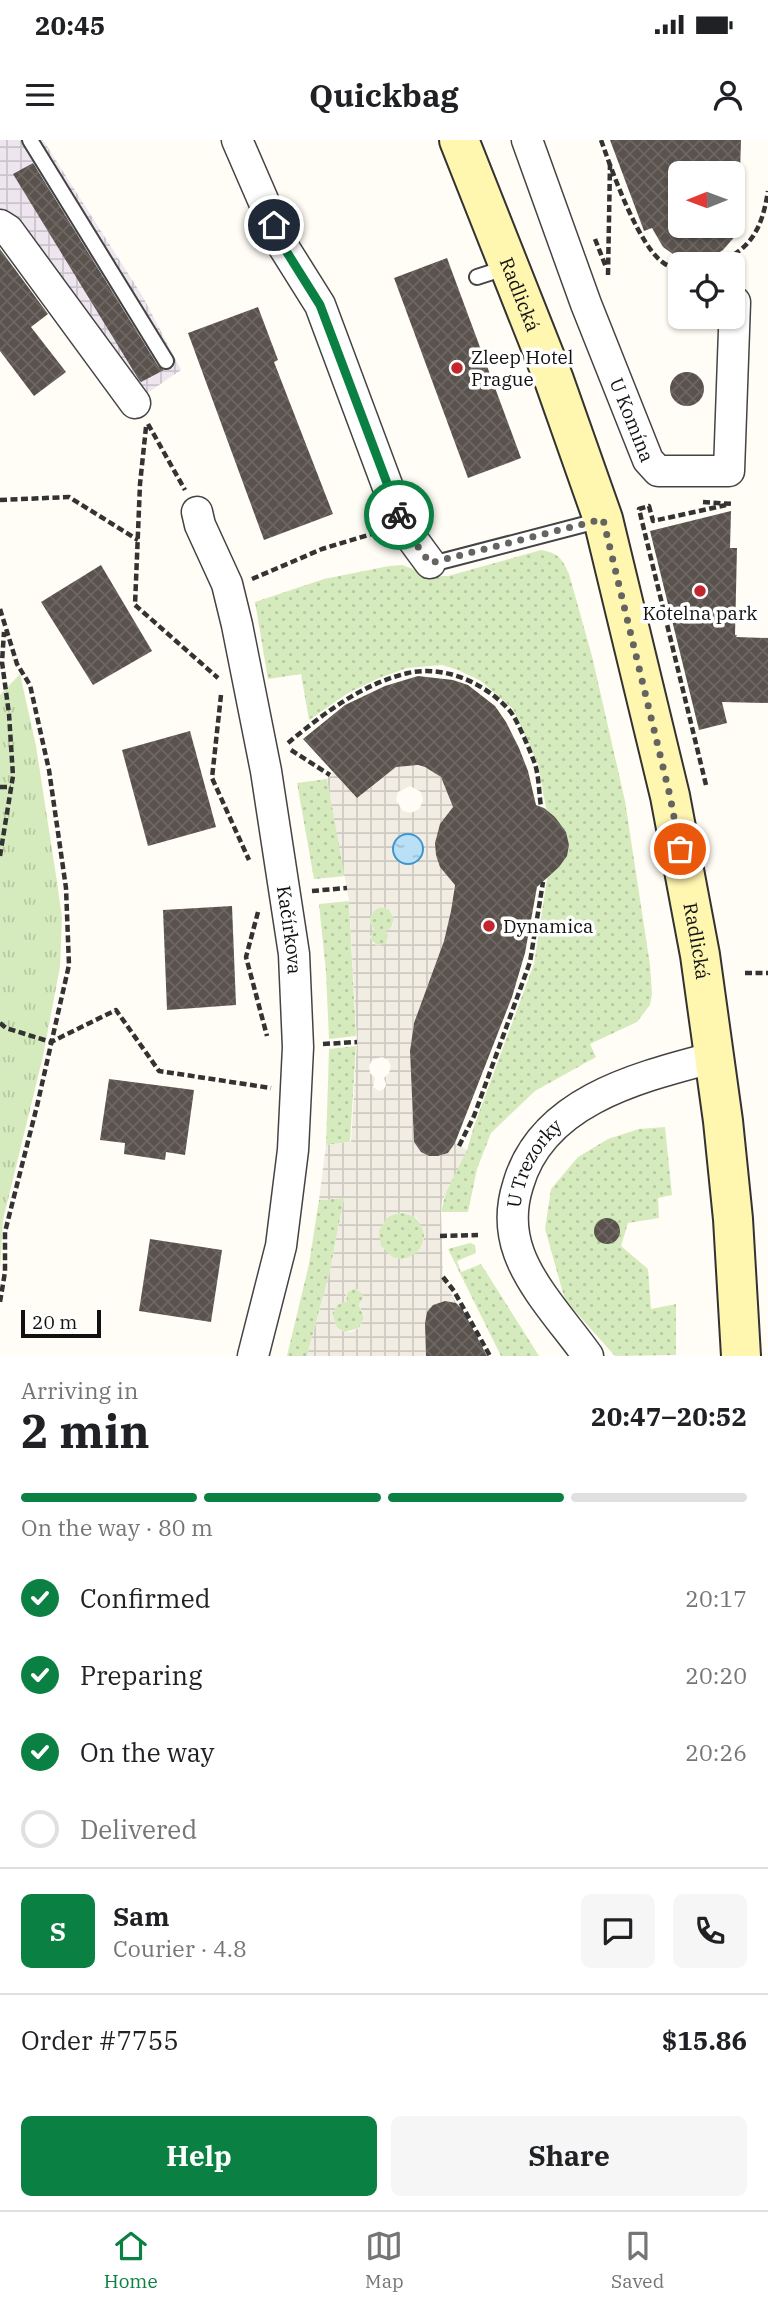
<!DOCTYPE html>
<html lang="en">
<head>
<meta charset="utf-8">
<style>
	:root { --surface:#fff; --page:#f6f6f6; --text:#202124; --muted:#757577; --line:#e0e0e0; --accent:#0b8043 }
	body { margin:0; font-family:"IBM Plex Serif",serif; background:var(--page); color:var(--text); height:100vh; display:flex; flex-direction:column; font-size:26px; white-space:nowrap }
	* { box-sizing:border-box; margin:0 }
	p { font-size:23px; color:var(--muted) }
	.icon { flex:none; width:38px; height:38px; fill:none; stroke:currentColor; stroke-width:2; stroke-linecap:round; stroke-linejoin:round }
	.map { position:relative; height:1216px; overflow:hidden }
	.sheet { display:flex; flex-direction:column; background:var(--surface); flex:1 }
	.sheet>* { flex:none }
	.needle { width:46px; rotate:269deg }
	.controls { position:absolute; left:668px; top:21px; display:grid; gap:14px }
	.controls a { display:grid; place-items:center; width:77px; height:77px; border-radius:10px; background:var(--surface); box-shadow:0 2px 5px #0004; font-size:35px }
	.scale { position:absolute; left:21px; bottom:18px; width:80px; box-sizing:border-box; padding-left:7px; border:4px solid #111; border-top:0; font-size:19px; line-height:24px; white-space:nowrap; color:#111; -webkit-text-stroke:5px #fff; paint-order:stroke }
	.pin { position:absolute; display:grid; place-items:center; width:60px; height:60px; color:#fff; margin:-30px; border:4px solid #fff; border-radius:50%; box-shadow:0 2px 7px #0007 }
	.courier { position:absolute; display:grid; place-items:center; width:70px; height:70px; margin:-35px; border:5px solid #0b8043; border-radius:50%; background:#fff; color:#222; box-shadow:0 2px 9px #0007 }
	.headline em { font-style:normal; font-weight:800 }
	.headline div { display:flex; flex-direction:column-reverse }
	.headline { display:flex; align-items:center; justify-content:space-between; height:119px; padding:0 21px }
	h1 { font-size:46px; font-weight:800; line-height:52px }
	.bar { display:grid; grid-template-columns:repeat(4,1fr); gap:10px 7px; align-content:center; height:84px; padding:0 21px }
	.bar i { height:9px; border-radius:5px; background:var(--line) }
	.bar .on { background:var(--accent) }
	.bar p { grid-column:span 4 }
	.line { display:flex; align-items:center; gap:18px; padding:0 21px; border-top:2px solid var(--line) }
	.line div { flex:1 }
	.round { display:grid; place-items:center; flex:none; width:74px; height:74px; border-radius:10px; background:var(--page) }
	ol { padding:0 21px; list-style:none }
	li { display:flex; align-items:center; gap:21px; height:77px }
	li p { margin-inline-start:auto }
	li .icon { padding:7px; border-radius:50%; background:var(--accent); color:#fff; stroke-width:4 }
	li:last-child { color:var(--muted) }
	li i { width:38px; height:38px; border:4px solid var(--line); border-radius:50% }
	.action { display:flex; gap:14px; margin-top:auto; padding:14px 21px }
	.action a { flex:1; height:80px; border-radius:10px; background:var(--accent); color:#fff; font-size:28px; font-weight:800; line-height:80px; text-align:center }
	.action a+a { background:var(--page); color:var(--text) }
	.status { display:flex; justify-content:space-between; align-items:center; height:49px; padding:0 35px; background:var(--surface); direction:ltr }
	.status svg { height:19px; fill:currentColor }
	header { display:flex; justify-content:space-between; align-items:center; height:91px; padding:0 21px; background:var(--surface); font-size:32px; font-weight:800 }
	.tabs { display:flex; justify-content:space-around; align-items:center; height:98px; border-top:2px solid var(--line); background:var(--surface); font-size:19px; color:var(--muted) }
	.tabs a { display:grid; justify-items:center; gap:4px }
	.tabs .on { color:var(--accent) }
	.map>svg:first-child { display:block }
	.industrial { fill:url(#industrial-grid) }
	.grass { fill:url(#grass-dots); fill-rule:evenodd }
	.park { fill:url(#park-tufts) }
	.plaza { fill:url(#plaza-grid); fill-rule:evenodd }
	.water { fill:url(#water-ripples); stroke:#3f96cf; stroke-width:2 }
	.building { fill:url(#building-cross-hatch) }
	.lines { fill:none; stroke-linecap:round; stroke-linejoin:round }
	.lane-casing { stroke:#444; stroke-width:18 }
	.street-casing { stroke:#444; stroke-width:33 }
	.secondary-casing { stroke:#333; stroke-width:42 }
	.path { stroke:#333; stroke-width:4.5; stroke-dasharray:7 3.5; stroke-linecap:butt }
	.lane { stroke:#fff; stroke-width:14 }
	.street { stroke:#fff; stroke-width:30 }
	.secondary { stroke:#fff6b0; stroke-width:38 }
	.done { stroke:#646461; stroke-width:7; stroke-dasharray:0 12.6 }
	.route { stroke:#0b8043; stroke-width:9 }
	.poi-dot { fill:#c4262e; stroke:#fff; stroke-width:2.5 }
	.labels { text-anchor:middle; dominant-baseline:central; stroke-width:7; stroke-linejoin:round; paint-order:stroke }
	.street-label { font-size:19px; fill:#111; stroke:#fff }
	.poi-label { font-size:19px; fill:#111; stroke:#fff; text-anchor:start }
</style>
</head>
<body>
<div class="status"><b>20:45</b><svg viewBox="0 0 49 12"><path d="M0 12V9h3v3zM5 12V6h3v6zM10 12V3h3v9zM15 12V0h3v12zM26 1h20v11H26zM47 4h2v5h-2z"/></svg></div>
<header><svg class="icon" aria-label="menu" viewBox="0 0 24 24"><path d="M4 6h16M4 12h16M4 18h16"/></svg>Quickbag<svg class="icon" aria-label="person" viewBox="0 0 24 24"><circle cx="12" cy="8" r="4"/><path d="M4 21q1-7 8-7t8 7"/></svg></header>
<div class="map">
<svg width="768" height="1216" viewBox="0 0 768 1216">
	<defs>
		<pattern id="industrial-grid" width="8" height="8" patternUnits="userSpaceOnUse" patternTransform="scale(1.75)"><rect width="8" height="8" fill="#eee6ef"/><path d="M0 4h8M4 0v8" fill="none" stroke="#cbc4cc"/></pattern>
		<pattern id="grass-dots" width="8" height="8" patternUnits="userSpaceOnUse" patternTransform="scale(1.75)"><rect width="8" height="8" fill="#d5ebbd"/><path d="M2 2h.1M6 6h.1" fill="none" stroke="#b6c8a1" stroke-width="1.8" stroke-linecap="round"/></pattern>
		<pattern id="park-tufts" width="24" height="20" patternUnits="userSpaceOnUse" patternTransform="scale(1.75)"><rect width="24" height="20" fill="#d5ebbd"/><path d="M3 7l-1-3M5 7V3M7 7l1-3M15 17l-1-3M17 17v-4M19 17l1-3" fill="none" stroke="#b6c8a1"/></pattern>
		<pattern id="plaza-grid" width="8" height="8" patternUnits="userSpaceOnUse" patternTransform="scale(1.75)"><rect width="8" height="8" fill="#f1ede2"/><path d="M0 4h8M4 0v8" fill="none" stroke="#cecac1"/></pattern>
		<pattern id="water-ripples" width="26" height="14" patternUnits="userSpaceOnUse" patternTransform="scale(1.75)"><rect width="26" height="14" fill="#b9e0f7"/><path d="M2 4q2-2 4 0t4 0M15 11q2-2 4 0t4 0" fill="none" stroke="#9ebfd3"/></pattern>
		<pattern id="building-cross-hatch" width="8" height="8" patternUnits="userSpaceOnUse" patternTransform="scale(1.75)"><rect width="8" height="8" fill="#5a524d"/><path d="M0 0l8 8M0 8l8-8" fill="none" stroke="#6d6662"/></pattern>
	</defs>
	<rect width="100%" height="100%" fill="#fffdf5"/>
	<polygon class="industrial" points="0,0 43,0 143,157 181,230 127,267 0,100"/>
	<g class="grass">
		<path d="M541,410C558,413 562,418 569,434L592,516L625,661L650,825L652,854L650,865L637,882L590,904L596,917L535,951L491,993L477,1029L468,1072H441L449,1039L467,1010L474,986L534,824L550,719L549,684L538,624L513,569L481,541L458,530L442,525L407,528L379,538L348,553L309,580L301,534L268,539L255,462L324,439L389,426L402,425L432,436H448Z"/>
		<polygon points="327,639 346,736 314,739 297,643"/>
		<polygon points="349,761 356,896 329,899 326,832 319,764"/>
		<polygon points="381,767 389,769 394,779 386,803 378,806 371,800 371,795 374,790 369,780 374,770"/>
		<polygon points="356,906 350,1002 326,1005 329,909"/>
		<path d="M665,987L672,1055L658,1058L659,1078L628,1083L621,1106L648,1129L651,1169L676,1164V1215L615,1216L565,1160L545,1089L551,1049L578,1017L608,999L639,989ZM605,1078L614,1080L620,1090L615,1101C602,1106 593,1099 595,1085Z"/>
		<polygon points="344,1058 330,1131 307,1216 287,1216 309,1124 319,1060"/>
		<circle cx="401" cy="1096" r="23"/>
		<polygon points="470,1103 475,1105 476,1113 457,1121 461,1132 481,1124 539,1216 501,1216 448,1109"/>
		<polygon points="355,1148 362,1153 363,1158 359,1165 364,1178 359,1188 345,1192 337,1188 332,1174 337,1165 346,1161 347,1152"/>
	</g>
	<polygon class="park" points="20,534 36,606 57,742 62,778 60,827 43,916 3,1080 0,1129 0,555"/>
	<path class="plaza" d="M411,625L425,627L441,637L453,667L457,722L451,771L444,801L414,883L410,911L414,1002L429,1016H438L448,1013L455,1003L467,1010L442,1061L441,1072L443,1137L456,1163L445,1161L433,1165L427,1172L425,1183L426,1216H307L330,1131L344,1058L319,1060L326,1005L351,1002L357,902L349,761L327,639L333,632L357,658L396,627ZM410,646L421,652L423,661L419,669L411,673L403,671L396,660L398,652ZM382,767L389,769L394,779L392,787L386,791L388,797L386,803L378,806L373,803L370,797L374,790L369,780L374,770ZM382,917L388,920L391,926L389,933L384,938L386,945L384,949L379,951L373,947L375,938L370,933L369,926L372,920ZM402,1072L417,1078L424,1092V1100L418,1112L405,1119H397L391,1116L381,1106L379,1091L387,1077ZM352,1149H357L362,1153L363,1158L359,1164L364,1178L359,1188L351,1192H345L337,1188L332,1174L337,1165L347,1161L346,1154Z"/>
	<circle class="water" cx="408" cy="709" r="15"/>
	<g class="building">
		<polygon points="610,0 741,0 740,33 681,33 681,86 744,86 723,110 710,118 695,120 677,117 663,107 652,88 644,91"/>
		<polygon points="33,23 158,226 164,230 141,242 139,240 13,34"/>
		<polygon points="0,109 48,174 31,187 66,232 34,256 0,211"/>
		<polygon points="447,118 521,318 468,338 394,138"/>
		<polygon points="258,167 278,220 274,222 333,374 264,400 188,193"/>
		<circle cx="687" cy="249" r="17"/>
		<polygon points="731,371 730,408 737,408 735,495 737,495 736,497 768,498 768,563 722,562 727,583 699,590 650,391"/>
		<polygon points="101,425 152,511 93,545 41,462"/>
		<polygon points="418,536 453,540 468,545 495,566 506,582 519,608 528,631 536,665 544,668 555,677 566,692 569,705 567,716 559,727 537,747 525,813 512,857 455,1003 448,1013 438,1016 429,1016 421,1012 414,1002 410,911 414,883 444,801 451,771 455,745 440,727 436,715 435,703 440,684 453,667 441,637 425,627 418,625 396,627 357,658 303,599 345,565 385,546"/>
		<polygon points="190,591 216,687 148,706 122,610"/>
		<polygon points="232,766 236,865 167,870 163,770"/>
		<polygon points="109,939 194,950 185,1015 166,1012 165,1020 124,1014 125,1003 100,1000"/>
		<circle cx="607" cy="1091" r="13"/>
		<polygon points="150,1099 222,1110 211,1182 139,1171"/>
		<polygon points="445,1161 456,1163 463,1170 487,1216 426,1216 425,1183 427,1172 433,1165"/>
	</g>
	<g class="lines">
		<defs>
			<g id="lane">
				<polyline points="30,0 166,221"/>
				<polyline points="477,137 508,127"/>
				<polyline points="428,425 601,380"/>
			</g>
			<g id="street">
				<polyline points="237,0 283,106 320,165 402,385 430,423"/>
				<path id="s1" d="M527,0L586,164L648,320L658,331H729L735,162"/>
				<polyline points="0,85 8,90 135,263"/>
				<path id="s2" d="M197,372L200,385L227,444L237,485L266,631L294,814L298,907L293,1010L281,1106L253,1216"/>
				<path id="s3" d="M588,1216C566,1185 532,1149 519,1113C511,1091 511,1067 518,1045C542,960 640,937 715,917"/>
			</g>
			<g id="secondary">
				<path id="s4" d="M459,0L554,240L603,379L670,656L700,815L723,981L733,1079L741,1216"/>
			</g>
		</defs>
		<use href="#lane" class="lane-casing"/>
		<use href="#street" class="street-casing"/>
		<use href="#secondary" class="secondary-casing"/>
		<g class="path">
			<path d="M601,0C612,31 639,108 665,124C670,127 675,127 681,127"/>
			<polyline points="595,99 606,127"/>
			<path d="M715,124C751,110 762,89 768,51"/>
			<polyline points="608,135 610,24"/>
			<polyline points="148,284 185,350"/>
			<polyline points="146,287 140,344 135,465 218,538"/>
			<polyline points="0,360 69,357 138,400"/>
			<polyline points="703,362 733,364"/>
			<polyline points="252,439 322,409 378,392"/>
			<polyline points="0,469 17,524 30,545 49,630 66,748 69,825 37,966 5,1092 5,1132 0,1162"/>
			<polyline points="221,555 212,638 249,720"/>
			<path d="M288,603C324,573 362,544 408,533C446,525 485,543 510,571C517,579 531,613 535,624C539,637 539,653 541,667"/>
			<polyline points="291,610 330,635"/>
			<polyline points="706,645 639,369 649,366 653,381 726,365"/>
			<polyline points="0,647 11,647"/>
			<polyline points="0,716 13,636 9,574 2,522 4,492"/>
			<polyline points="312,751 347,748"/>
			<polyline points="258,772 246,817 267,896"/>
			<polyline points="745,833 768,833"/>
			<polyline points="0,883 6,888 51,902 116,870 159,931 271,948"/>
			<polyline points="323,904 357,902"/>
			<polyline points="459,1006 474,976 530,822 543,742"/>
			<polyline points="440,1096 478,1095"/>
			<polyline points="443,1137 454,1151 490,1216"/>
		</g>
		<use href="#lane" class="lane"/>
		<use href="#street" class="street"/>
		<use href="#secondary" class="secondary"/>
	</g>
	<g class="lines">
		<polyline class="done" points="399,375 402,385 430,423 603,379 670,656 680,709"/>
		<polyline class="route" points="274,85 283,106 320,165 399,375"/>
	</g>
	<g class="poi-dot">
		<circle cx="457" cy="228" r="7"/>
		<circle cx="700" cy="451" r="7"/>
		<circle cx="489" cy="786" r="7"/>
	</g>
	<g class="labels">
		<g class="street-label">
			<text stroke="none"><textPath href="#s4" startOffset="166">Radlická</textPath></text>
			<text stroke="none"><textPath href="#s1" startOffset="299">U Komína</textPath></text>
			<text stroke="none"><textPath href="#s2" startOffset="430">Kačírkova</textPath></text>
			<text stroke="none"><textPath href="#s4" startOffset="838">Radlická</textPath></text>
			<text stroke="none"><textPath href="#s3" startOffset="220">U Trezorky</textPath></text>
		</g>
		<g class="poi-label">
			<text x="471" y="217">Zleep Hotel<tspan x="471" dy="22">Prague</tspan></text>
			<text x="700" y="473" text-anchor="middle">Kotelna park</text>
			<text x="503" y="786">Dynamica</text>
		</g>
	</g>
</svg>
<div class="controls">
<a><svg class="needle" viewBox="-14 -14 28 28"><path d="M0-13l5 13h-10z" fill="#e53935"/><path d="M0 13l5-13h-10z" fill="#757577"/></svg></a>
<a><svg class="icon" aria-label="locate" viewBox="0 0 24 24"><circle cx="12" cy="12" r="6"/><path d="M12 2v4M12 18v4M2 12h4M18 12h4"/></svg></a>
</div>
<div class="scale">20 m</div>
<div class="pin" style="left:680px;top:709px;background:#ea580c"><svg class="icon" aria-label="bag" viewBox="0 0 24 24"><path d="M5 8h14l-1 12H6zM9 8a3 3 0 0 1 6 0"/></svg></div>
<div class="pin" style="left:274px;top:85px;background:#1f2937"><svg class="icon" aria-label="home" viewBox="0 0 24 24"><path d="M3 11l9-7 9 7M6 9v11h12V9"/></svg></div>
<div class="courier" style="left:399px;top:375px"><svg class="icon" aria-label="bike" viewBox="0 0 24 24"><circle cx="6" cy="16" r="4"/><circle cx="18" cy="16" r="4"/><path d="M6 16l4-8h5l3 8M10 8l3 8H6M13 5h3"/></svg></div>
</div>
<section class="sheet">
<div class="headline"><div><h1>2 min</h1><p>Arriving in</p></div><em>20:47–20:52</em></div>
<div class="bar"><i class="on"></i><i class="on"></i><i class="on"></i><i></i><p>On the way · 80 m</p></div>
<ol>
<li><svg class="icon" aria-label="check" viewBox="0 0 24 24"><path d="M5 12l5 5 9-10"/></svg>Confirmed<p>20:17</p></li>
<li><svg class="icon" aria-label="check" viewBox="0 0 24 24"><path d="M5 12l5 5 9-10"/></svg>Preparing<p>20:20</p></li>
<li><svg class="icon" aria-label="check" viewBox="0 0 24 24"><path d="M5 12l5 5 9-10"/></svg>On the way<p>20:26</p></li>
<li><i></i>Delivered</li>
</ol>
<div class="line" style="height:126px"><b class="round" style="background:var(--accent);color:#fff">S</b><div><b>Sam</b><p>Courier · 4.8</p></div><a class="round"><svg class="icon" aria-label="chat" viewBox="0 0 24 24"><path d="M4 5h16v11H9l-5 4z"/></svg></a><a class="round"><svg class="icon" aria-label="phone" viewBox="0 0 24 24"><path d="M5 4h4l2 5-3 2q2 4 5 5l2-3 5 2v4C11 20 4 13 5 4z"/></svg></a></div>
<div class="line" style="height:91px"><div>Order #7755</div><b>$15.86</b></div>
<div class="action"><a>Help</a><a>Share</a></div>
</section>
<nav class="tabs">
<a class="on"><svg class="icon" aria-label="home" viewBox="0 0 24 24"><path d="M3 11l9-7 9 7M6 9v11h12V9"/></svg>Home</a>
<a><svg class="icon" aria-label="map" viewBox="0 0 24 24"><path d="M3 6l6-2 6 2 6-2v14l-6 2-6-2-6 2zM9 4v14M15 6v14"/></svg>Map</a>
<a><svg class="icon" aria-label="saved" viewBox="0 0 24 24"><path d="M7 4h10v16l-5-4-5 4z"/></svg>Saved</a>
</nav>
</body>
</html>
